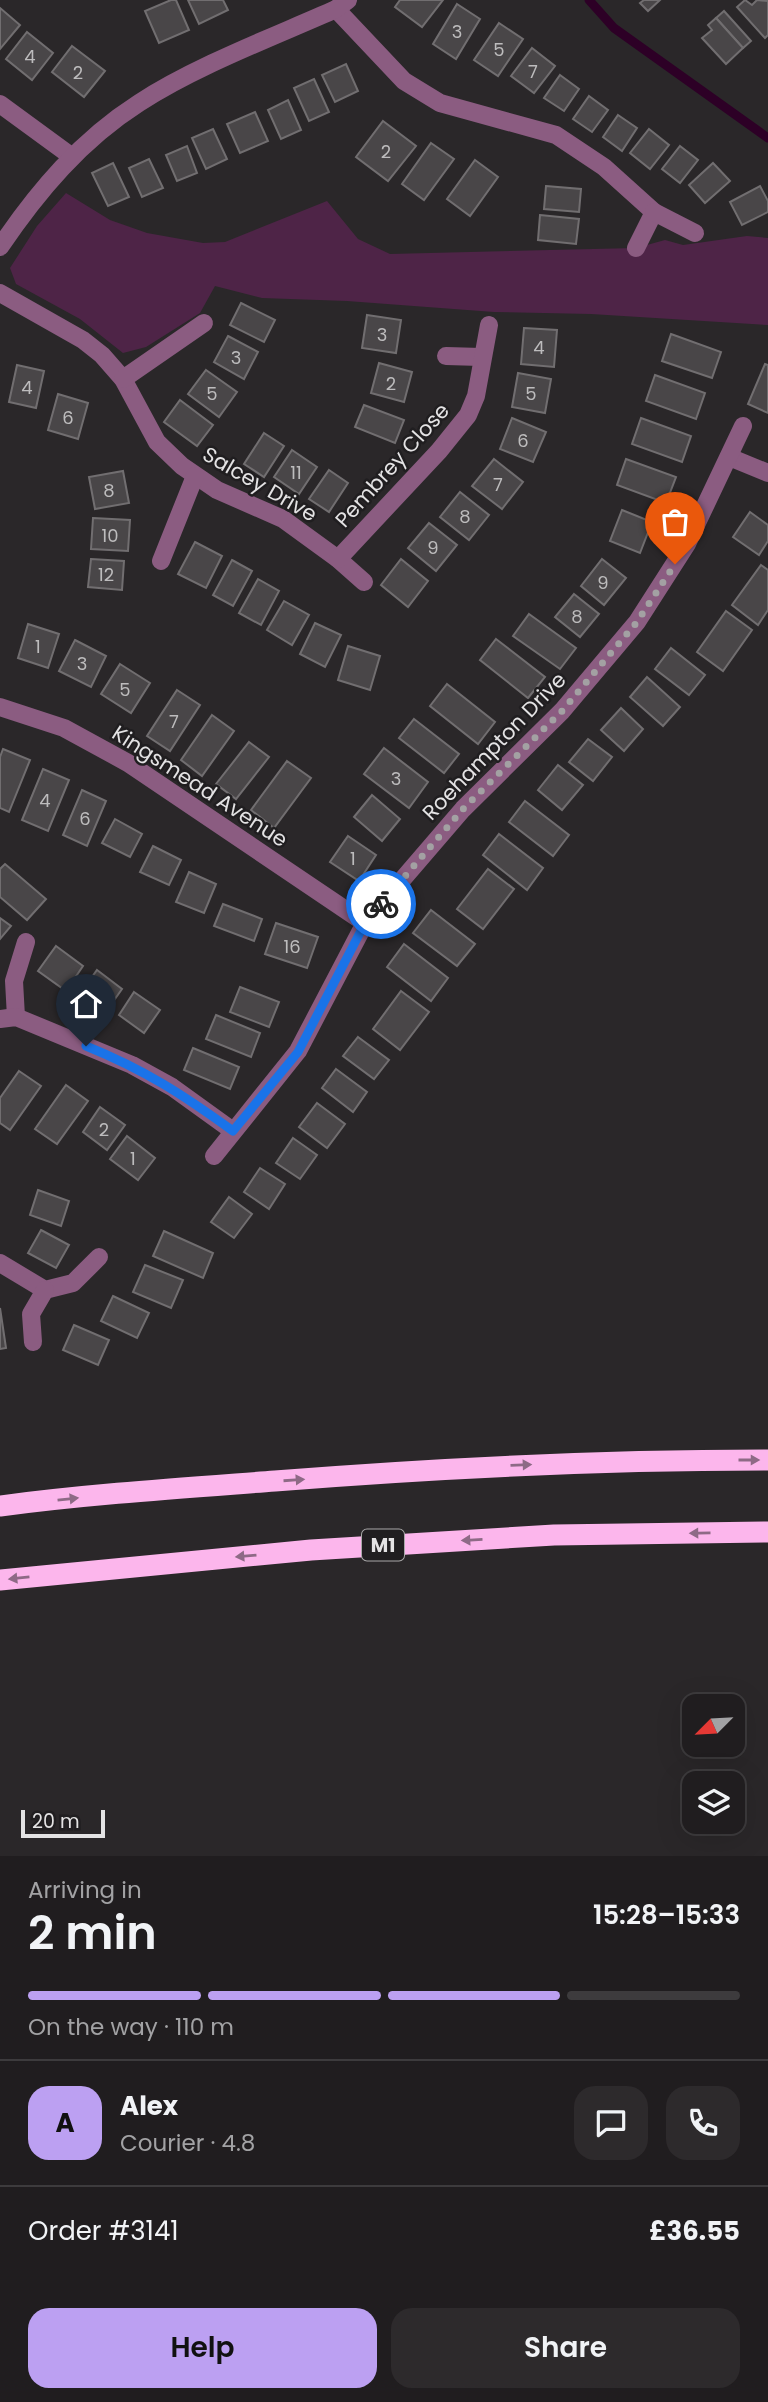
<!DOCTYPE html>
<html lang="en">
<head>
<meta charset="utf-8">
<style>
	:root { --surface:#201d1f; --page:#2d2a2c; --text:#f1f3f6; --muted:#a2a2a4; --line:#3d3b3d; --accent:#bca0f2 }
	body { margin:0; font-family:Poppins,sans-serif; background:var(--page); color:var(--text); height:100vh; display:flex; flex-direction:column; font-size:26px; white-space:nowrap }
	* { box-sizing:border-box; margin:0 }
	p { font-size:23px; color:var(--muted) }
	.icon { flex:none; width:38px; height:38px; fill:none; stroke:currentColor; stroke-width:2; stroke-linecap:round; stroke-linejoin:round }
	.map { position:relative; height:1856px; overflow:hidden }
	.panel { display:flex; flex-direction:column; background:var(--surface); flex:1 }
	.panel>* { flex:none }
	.needle { width:46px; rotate:246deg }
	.fabs { position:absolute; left:682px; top:1694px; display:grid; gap:14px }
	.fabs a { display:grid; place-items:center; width:63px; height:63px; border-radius:14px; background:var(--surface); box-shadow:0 7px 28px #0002,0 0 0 2px var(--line); font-size:35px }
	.scale { position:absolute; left:21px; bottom:18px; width:84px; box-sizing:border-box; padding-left:7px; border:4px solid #e4e3e4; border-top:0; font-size:19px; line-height:24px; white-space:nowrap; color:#e4e3e4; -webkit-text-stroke:5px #201e20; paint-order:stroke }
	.pin { position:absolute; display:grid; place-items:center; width:60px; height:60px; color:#fff; margin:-72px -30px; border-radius:50% 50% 50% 0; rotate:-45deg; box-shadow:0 0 7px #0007 }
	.pin .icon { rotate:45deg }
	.courier { position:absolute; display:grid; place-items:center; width:70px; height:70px; margin:-35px; border:5px solid #1a73e8; border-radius:50%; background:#fff; color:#222; box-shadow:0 2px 9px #0007 }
	.headline em { font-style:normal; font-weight:600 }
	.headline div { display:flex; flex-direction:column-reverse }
	.headline { display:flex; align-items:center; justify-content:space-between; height:119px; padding:0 28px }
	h1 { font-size:46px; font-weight:600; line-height:52px }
	.bar { display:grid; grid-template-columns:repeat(4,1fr); gap:10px 7px; align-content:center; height:84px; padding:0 28px }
	.bar i { height:9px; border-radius:5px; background:var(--line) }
	.bar .current { background:var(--accent) }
	.bar p { grid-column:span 4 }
	.line { display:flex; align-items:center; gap:18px; padding:0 28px; border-top:2px solid var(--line) }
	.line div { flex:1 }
	.round { display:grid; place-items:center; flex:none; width:74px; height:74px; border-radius:21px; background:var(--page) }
	.button { display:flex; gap:14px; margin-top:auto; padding:14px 28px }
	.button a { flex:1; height:80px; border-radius:21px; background:var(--accent); color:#111; font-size:28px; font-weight:600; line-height:80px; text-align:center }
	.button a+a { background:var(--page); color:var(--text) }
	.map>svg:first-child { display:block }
	.green { fill:#4e2447 }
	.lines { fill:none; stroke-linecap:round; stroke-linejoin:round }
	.stream { stroke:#2d0026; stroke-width:9 }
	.building { fill:#494648; stroke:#716e70; stroke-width:2 }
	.minor { stroke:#8b5c81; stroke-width:18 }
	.highway { stroke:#fcb6ec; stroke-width:21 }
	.oneway { fill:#8e6a86 }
	.done { stroke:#a3a1a3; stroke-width:7; stroke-dasharray:0 12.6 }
	.route { stroke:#1a73e8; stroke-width:9 }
	.labels { text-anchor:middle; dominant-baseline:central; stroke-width:5; stroke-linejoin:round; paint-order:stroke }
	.number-label { font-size:18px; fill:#bdbcbd }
	.shield { fill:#201e20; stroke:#a9a8a9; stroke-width:2 }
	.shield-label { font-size:19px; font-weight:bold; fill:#e4e3e4 }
	.street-label { font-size:21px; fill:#e4e3e4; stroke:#201e20 }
</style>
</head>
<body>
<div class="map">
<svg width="768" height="1856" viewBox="0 0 768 1856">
	<rect width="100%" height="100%" fill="#2a2729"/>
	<polygon class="green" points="66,193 110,220 147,233 203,243 225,242 327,201 358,239 390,254 636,248 665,240 683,245 747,236 768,238 768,325 591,314 494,312 347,301 262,298 215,286 200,313 146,347 123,353 80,319 16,284 10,268 37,226"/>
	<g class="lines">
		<polyline class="stream" points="589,0 614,28 768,138"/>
	</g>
	<g class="building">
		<polygon points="171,0 176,0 189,30 159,43 145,11"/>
		<polygon points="188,0 223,0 228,10 199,24"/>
		<polygon points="400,0 443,0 422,27 395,7"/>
		<polygon points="644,0 660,0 648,11 640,3"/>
		<polygon points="745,0 752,5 757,0 768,1 768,35 765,38 737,7"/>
		<polygon points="457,4 480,19 456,59 433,44"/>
		<polygon points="0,8 20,25 0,49"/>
		<polygon points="724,11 751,41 743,48 716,18"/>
		<polygon points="716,18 743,48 726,64 702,38 712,30 708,25"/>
		<polygon points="499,23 523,39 498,76 474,60"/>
		<polygon points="27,32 53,53 32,80 6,59"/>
		<polygon points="72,46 105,71 84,97 52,72"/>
		<polygon points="532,48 555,66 534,93 511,76"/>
		<polygon points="346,64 358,91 335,102 322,75"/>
		<polygon points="560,75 579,89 564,111 544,98"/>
		<polygon points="314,79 329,112 309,121 294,88"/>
		<polygon points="589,96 608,110 592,132 573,119"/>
		<polygon points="288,100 301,130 281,139 268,110"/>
		<polygon points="255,112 268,141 240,153 227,124"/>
		<polygon points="618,115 637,128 622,151 603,137"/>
		<polygon points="383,121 416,146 388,181 356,157"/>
		<polygon points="213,129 227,159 206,169 192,138"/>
		<polygon points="649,129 669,145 650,169 630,153"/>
		<polygon points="431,143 454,159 424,200 402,184"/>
		<polygon points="187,146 197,173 177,181 166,155"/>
		<polygon points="680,146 698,160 680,183 662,169"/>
		<polygon points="149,159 163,188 142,197 129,168"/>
		<polygon points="475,160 498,177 470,216 447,199"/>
		<polygon points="113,163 129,197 108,206 92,173"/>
		<polygon points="713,163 730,181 705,203 689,185"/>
		<polygon points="546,186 581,189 579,212 544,209"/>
		<polygon points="760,186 768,201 768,212 742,225 730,202"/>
		<polygon points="540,215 579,219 576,244 538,240"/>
		<polygon points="241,303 275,320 264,342 230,325"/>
		<polygon points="367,315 401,320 396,353 362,348"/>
		<polygon points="524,328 557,330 554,367 521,364"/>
		<polygon points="671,334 721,352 712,378 662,361"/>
		<polygon points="228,336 258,352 244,379 214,362"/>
		<polygon points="379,363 412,372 404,402 371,393"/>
		<polygon points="765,364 768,365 768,413 748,404"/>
		<polygon points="17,365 44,371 36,408 9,402"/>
		<polygon points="206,370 237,392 219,417 188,394"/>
		<polygon points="518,373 551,379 545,413 512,407"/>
		<polygon points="655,375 705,393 696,419 646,401"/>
		<polygon points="58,394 88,403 78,439 48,430"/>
		<polygon points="180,400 213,425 197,446 164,422"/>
		<polygon points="364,405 404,420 395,443 355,427"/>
		<polygon points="512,418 546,432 533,462 500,449"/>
		<polygon points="641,418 691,436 682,462 632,444"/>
		<polygon points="264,433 284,446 264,477 244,464"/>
		<polygon points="292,450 317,467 299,494 274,477"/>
		<polygon points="494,459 523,482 502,509 472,486"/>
		<polygon points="626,459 676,477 666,503 617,485"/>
		<polygon points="329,470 348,483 329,512 309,499"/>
		<polygon points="123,471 129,503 95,509 89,477"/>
		<polygon points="460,492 489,515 469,540 440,517"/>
		<polygon points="622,510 652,522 640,553 610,541"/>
		<polygon points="750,512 768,525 768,541 759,555 733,537"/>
		<polygon points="93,518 130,520 128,551 91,549"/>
		<polygon points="429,523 457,545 436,571 408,548"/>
		<polygon points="195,542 222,556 206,588 178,574"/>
		<polygon points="91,559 124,561 122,590 88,587"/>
		<polygon points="401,559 428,581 408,607 381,585"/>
		<polygon points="602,559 626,578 604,605 581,586"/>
		<polygon points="232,560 252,571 233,606 213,595"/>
		<polygon points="761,565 768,570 768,610 758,625 732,605"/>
		<polygon points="258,579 279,591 261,625 239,613"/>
		<polygon points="574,594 599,614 580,637 555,617"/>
		<polygon points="284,601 309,615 292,645 267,630"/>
		<polygon points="726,611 752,630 723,671 697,652"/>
		<polygon points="529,614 576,648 560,669 513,636"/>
		<polygon points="315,623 341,635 325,667 300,654"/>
		<polygon points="28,624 59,634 48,668 18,658"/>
		<polygon points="496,639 545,677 528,698 480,660"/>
		<polygon points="75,640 106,656 91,687 59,671"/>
		<polygon points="348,646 380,656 370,690 338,680"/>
		<polygon points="671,648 705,675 689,695 655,669"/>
		<polygon points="120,664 150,683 131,713 101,694"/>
		<polygon points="647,677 680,707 663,726 630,697"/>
		<polygon points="447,684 495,722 478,744 430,706"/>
		<polygon points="177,690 200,705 170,751 147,736"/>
		<polygon points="621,708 643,729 624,751 601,730"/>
		<polygon points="212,715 234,731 202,776 181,760"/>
		<polygon points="414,719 459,754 444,773 399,738"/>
		<polygon points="588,739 612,757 593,781 569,762"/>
		<polygon points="249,742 269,757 236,799 216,784"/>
		<polygon points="384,748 428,782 409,808 364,774"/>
		<polygon points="3,749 30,760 9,812 0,808 0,757"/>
		<polygon points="287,761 311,778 274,828 251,810"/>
		<polygon points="558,765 583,785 562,810 538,790"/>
		<polygon points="43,769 69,780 48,831 22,820"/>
		<polygon points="82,790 106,801 87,846 63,835"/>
		<polygon points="372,795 400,819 382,841 354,817"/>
		<polygon points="525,801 569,835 553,856 509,822"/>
		<polygon points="115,819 142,834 130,857 102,843"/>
		<polygon points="499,834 543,868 527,890 483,855"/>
		<polygon points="348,836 376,855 359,881 330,862"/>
		<polygon points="153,846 181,860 169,885 140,872"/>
		<polygon points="5,864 46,899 27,920 0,897 0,869"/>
		<polygon points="488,869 514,889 483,929 457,909"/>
		<polygon points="189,872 216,884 204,913 176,902"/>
		<polygon points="223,904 262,919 254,941 214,926"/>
		<polygon points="431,910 475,944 457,966 413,933"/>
		<polygon points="0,918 11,926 0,939"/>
		<polygon points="276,923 318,937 307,968 265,954"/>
		<polygon points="404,944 448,978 431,1001 387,967"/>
		<polygon points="56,946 83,966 66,991 38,971"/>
		<polygon points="97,970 122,989 105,1013 79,995"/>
		<polygon points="240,987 279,1002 269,1027 230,1012"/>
		<polygon points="401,991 429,1012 400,1050 373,1029"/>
		<polygon points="134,992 160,1010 144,1033 119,1015"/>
		<polygon points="216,1015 260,1033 251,1057 206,1039"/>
		<polygon points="358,1037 389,1060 374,1079 343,1056"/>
		<polygon points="193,1048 239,1067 230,1089 184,1070"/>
		<polygon points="336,1069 367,1092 353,1112 322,1088"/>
		<polygon points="19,1071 41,1086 10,1130 0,1123 0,1098"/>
		<polygon points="66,1085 88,1101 57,1144 35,1129"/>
		<polygon points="317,1103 345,1124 327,1148 299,1127"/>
		<polygon points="100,1107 125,1125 107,1150 83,1132"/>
		<polygon points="127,1136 155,1158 138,1180 110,1159"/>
		<polygon points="293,1138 317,1155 300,1179 276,1163"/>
		<polygon points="260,1168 285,1184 269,1209 244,1192"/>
		<polygon points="38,1190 69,1201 61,1226 30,1215"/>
		<polygon points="229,1197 252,1214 234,1238 211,1222"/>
		<polygon points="41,1230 69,1245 56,1268 28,1253"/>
		<polygon points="164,1231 213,1253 203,1278 153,1256"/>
		<polygon points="145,1265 183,1280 171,1308 133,1292"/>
		<polygon points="113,1296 149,1313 137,1338 101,1321"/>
		<polygon points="0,1308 6,1348 0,1349"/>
		<polygon points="74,1325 109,1340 98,1365 63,1350"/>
	</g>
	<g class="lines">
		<g class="minor">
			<polyline points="336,9 404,81 440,103 556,135 604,167 654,212 636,248"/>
			<polyline points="0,104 71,156"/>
			<polyline points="654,212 695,233"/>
			<path d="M0,247C38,191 81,140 139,103C196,66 273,37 336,9L348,0"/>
			<polyline points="0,293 83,340 102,355 123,379 157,442 182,466 217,490 283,519 338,559 364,582"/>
			<polyline points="446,356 481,357"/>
			<polyline points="123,379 204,323"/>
			<polyline points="729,457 768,473"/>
			<polyline points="338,559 439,451 468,415 476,396 489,325"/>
			<polyline points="161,561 195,476"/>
			<polyline points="0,707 64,728 128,763 365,923"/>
			<polyline points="16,1017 14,981 26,942"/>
			<polyline points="0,1019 16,1017 132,1065 172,1087 233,1131"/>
			<polyline points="214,1156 298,1051 365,923 463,809 562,711 637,622 687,544 743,426"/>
			<polyline points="0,1263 45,1290 73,1283 99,1257"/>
			<polyline points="33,1342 31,1314 45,1290"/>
		</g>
		<g class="highway">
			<path d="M0,1506C91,1494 183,1488 275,1481C439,1468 603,1460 768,1460"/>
			<polyline points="0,1580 311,1550 554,1535 768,1532"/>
		</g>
	</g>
	<defs><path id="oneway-solid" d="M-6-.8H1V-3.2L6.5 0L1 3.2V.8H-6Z" transform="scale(1.75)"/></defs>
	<g class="oneway">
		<use href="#oneway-solid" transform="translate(749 1460)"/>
		<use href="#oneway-solid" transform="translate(521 1465) rotate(-2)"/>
		<use href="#oneway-solid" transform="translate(294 1480) rotate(-4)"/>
		<use href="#oneway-solid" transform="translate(68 1499) rotate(-6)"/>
		<use href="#oneway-solid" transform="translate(700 1533) rotate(179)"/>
		<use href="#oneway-solid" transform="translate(472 1540) rotate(177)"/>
		<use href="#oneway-solid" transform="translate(246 1556) rotate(175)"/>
		<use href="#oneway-solid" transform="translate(19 1578) rotate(174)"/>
	</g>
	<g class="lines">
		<polyline class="done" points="381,904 463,809 562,711 637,622 675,564"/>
		<path class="route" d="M86,1046C145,1070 182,1094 233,1131L298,1052L365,923L381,904"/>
	</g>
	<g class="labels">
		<g class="number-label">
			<text x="457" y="31">3</text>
			<text x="499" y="49">5</text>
			<text x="30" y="56">4</text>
			<text x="533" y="71">7</text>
			<text x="78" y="72">2</text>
			<text x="386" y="151">2</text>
			<text x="382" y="334">3</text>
			<text x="539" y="347">4</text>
			<text x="236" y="357">3</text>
			<text x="391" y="383">2</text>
			<text x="27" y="387">4</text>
			<text x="212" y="393">5</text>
			<text x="531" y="393">5</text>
			<text x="68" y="417">6</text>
			<text x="523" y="440">6</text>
			<text x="296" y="472">11</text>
			<text x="498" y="484">7</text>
			<text x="109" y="490">8</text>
			<text x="465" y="516">8</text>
			<text x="110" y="535">10</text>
			<text x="433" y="547">9</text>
			<text x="106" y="574">12</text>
			<text x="603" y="582">9</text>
			<text x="577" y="616">8</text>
			<text x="38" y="646">1</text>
			<text x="82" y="663">3</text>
			<text x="125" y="689">5</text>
			<text x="174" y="721">7</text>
			<text x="396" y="778">3</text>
			<text x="45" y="800">4</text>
			<text x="85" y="818">6</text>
			<text x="353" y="858">1</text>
			<text x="292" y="946">16</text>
			<text x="104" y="1129">2</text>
			<text x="133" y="1158">1</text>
		</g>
		<rect class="shield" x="362" y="1529.5" width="42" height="31" rx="5"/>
		<g class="shield-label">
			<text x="383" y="1545">M1</text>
		</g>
		<g class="street-label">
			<text transform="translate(392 465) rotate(-48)">Pembrey Close</text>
			<text transform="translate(260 484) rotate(30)">Salcey Drive</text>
			<text transform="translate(494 746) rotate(-46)">Roehampton Drive</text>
			<text transform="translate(200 786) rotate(33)">Kingsmead Avenue</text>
		</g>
	</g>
</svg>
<div class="fabs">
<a><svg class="needle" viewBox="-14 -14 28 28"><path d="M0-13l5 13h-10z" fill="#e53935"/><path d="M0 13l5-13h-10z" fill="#a2a2a4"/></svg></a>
<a><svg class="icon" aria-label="layers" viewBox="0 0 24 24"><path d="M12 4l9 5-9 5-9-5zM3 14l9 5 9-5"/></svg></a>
</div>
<div class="scale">20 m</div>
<div class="pin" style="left:675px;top:564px;background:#ea580c"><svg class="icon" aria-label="bag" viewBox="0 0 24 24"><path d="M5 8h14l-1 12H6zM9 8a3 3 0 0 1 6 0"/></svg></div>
<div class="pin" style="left:86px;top:1046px;background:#1f2937"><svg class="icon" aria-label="home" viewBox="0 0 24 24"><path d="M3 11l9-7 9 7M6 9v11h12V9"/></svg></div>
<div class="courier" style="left:381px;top:904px"><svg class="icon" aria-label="bike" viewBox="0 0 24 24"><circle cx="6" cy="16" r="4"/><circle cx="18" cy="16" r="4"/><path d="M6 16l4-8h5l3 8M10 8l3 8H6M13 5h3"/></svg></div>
</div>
<section class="panel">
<div class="headline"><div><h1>2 min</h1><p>Arriving in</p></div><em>15:28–15:33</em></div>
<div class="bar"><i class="current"></i><i class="current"></i><i class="current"></i><i></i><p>On the way · 110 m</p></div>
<div class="line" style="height:126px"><b class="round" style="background:var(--accent);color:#111">A</b><div><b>Alex</b><p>Courier · 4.8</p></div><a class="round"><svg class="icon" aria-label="chat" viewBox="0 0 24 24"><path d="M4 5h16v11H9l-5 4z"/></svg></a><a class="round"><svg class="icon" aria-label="phone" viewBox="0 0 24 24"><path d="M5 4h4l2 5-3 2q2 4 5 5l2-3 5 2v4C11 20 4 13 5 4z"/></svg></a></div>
<div class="line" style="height:91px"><div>Order #3141</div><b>£36.55</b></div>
<div class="button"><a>Help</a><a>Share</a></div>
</section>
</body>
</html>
